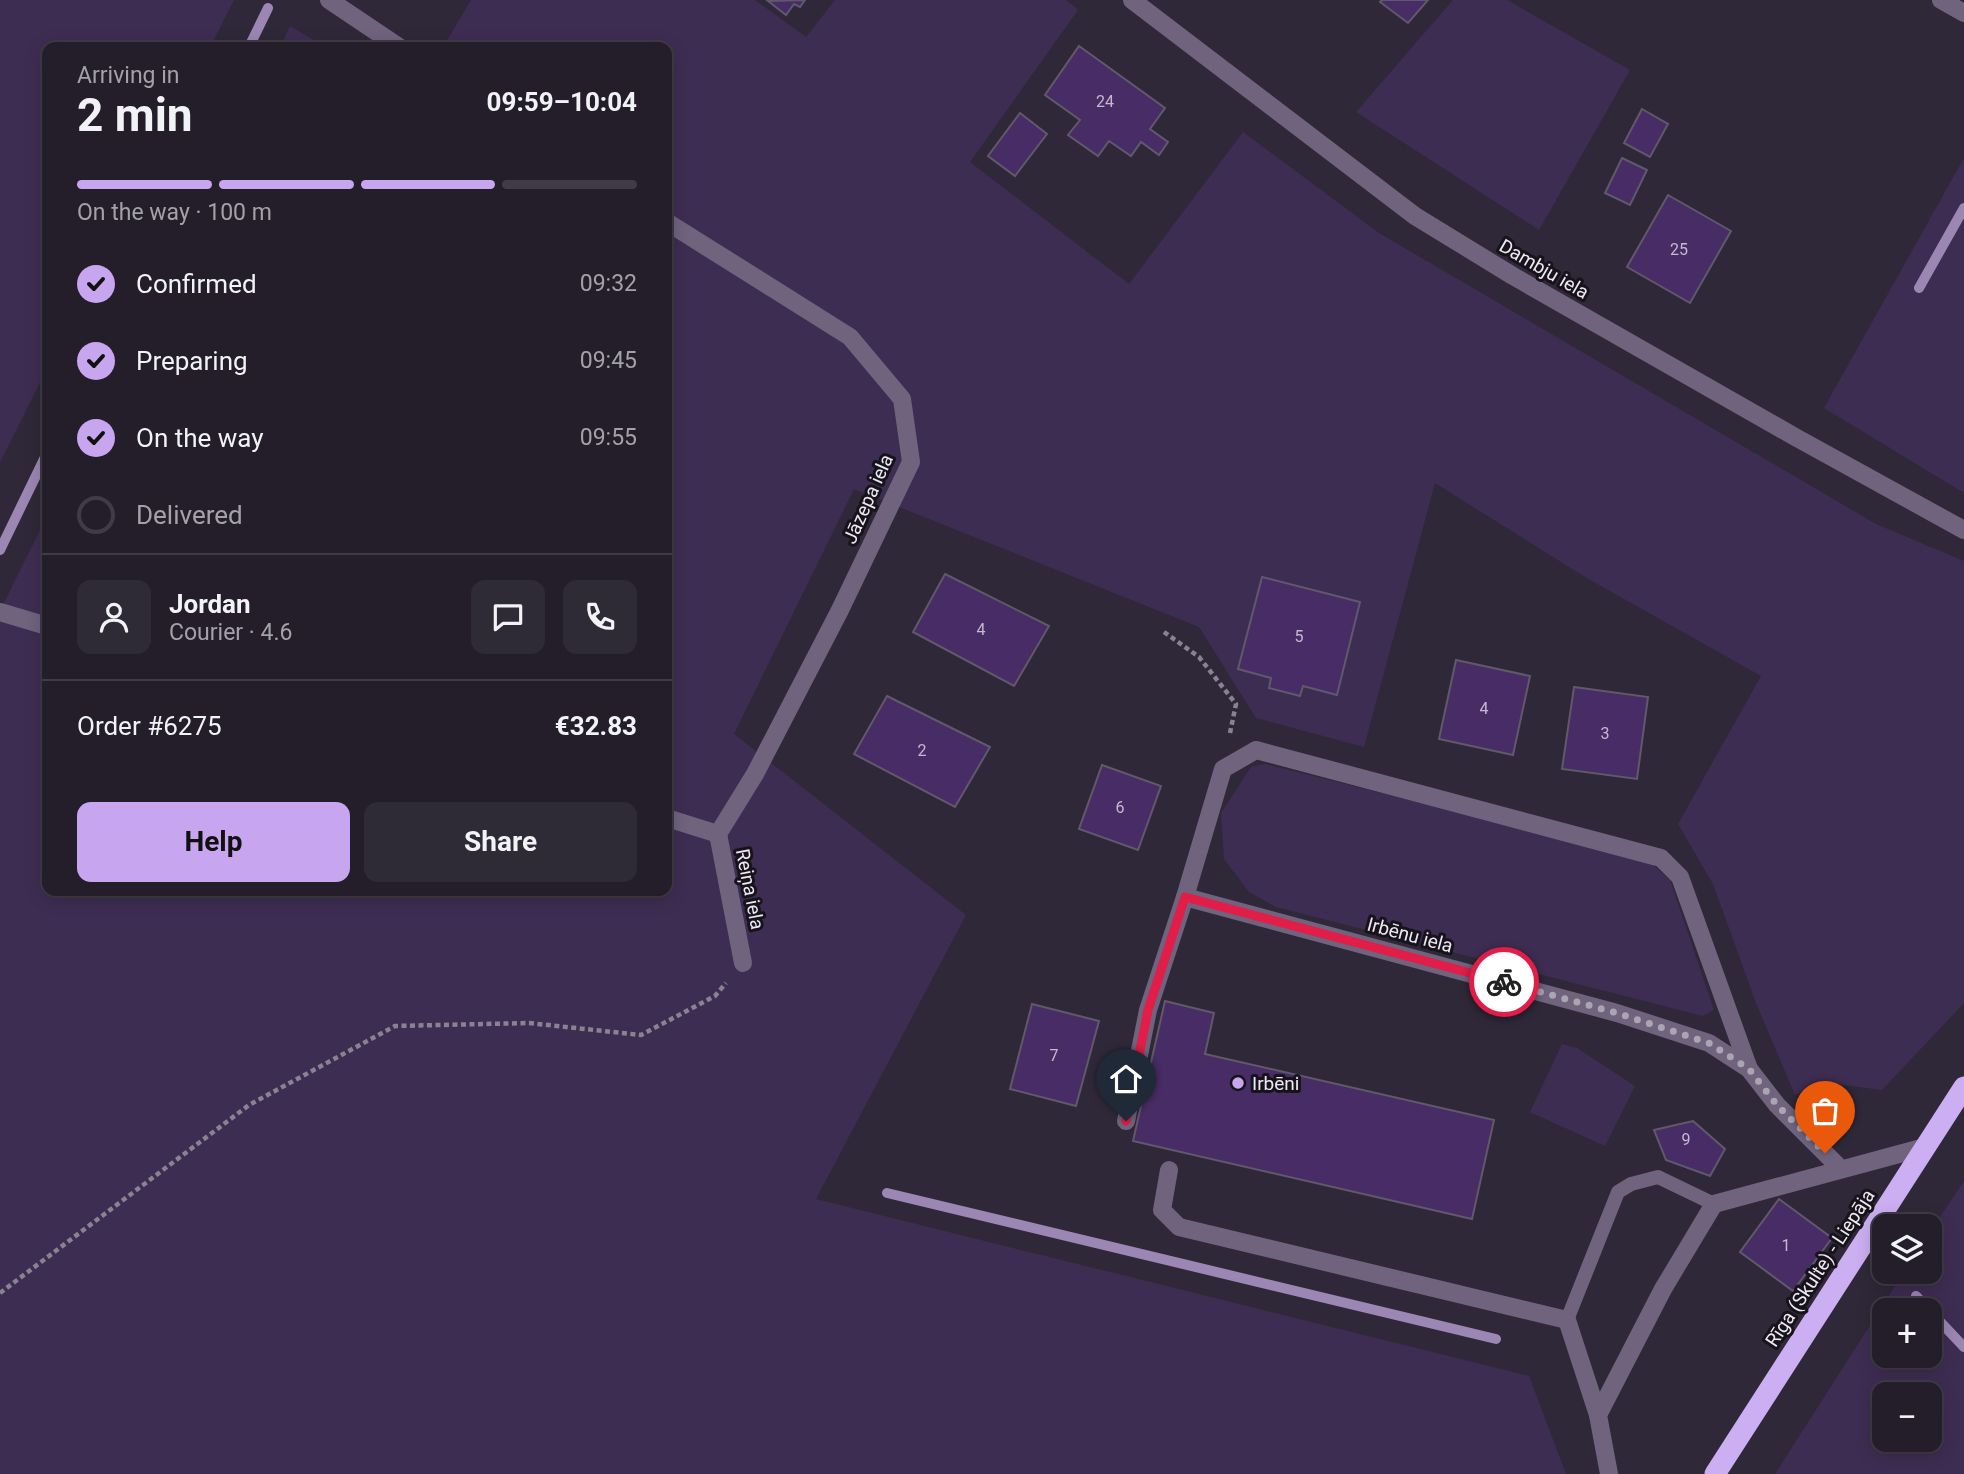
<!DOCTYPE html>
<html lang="en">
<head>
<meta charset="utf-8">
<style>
	:root { --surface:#231e2a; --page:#2f2b36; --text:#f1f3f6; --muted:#a3a2a8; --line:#403c47; --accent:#c7a6ef }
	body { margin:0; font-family:Roboto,sans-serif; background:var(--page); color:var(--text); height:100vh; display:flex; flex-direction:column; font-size:26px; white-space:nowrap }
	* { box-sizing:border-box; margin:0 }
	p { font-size:23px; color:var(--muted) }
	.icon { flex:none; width:38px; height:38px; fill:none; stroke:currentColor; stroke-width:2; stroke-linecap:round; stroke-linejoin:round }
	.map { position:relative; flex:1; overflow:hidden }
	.panel { position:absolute; left:42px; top:42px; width:630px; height:854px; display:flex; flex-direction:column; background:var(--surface); border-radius:14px; box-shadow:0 4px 18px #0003,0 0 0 2px var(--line) }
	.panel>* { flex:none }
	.controls { position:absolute; left:1872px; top:1214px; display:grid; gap:14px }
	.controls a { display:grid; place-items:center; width:70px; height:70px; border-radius:14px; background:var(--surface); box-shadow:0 4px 18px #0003,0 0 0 2px var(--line); font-size:35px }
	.pin { position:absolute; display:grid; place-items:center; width:60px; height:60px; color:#fff; margin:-72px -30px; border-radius:50% 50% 50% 0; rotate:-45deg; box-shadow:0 0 7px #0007 }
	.pin .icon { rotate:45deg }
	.courier { position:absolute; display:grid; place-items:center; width:70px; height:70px; margin:-35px; border:5px solid #e11d48; border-radius:50%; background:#fff; color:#222; box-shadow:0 2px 9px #0007 }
	.summary em { font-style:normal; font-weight:700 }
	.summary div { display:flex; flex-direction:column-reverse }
	.summary { display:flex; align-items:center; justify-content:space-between; height:119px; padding:0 35px }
	h1 { font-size:46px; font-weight:700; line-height:52px }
	.bar { display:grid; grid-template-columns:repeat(4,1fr); gap:10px 7px; align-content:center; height:84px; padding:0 35px }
	.bar i { height:9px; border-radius:5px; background:var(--line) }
	.bar .selected { background:var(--accent) }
	.bar p { grid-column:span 4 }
	.line { display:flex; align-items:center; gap:18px; padding:0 35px; border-top:2px solid var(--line) }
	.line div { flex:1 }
	.round { display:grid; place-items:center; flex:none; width:74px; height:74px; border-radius:14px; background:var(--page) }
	ol { padding:0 35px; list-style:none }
	li { display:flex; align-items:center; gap:21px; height:77px }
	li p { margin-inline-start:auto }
	li .icon { padding:7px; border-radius:50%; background:var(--accent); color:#111; stroke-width:4 }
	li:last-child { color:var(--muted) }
	li i { width:38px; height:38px; border:4px solid var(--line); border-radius:50% }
	.button { display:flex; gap:14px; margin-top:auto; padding:14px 35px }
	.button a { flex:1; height:80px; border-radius:14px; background:var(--accent); color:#111; font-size:28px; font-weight:700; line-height:80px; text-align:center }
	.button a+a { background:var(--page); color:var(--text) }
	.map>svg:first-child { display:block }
	.green { fill:#3e2d52; fill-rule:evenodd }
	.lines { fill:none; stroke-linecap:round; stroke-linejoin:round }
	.stream { stroke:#9c86b4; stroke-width:10 }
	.building { fill:#482c65; stroke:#60596b; stroke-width:2 }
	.path { stroke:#898391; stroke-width:4.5; stroke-dasharray:5 3.5; stroke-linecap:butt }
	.lane { stroke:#6f637e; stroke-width:14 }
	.street { stroke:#6f637e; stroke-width:18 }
	.highway { stroke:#ccaff2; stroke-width:21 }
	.done { stroke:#aaa5b2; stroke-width:7; stroke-dasharray:0 12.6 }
	.route { stroke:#e11d48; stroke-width:9 }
	.poi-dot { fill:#c7a6ef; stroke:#16131a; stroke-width:2.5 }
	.labels { text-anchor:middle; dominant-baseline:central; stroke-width:6; stroke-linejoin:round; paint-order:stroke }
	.number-label { font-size:16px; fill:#c4b9d0 }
	.street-label { font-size:19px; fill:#ede8f3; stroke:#16131a }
	.poi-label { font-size:19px; fill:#ede8f3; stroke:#16131a; text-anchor:start }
</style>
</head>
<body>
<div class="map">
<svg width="1964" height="1474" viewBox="0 0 1964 1474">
	<rect width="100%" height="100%" fill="#2f2838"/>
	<g class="green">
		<polygon points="0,0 234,0 210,47 47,47 47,369 0,462"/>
		<polygon points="471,0 755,0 806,37 835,0 1066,0 1078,10 970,162 1129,284 1243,132 1379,233 1876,524 1964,561 1964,1003 1882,1090 1822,1082 1795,1095 1756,1003 1713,884 1678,824 1761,676 1585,577 1435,483 1364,747 1256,718 1199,627 854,489 734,734 966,915 816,1199 1529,1376 1566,1474 0,1474 0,611 47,516 47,891 667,891 667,47 443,47"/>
		<polygon points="1453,0 1507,0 1630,70 1539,230 1356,112"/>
		<polygon points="290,26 326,47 280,47"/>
		<polygon points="1964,158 1964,493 1824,408"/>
		<polygon points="1265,764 1631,855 1652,864 1670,880 1714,1010 1703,1016 1276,907 1249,892 1224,859 1221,813 1251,767"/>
		<polygon points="1562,1044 1577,1048 1635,1086 1605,1146 1530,1112"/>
		<path d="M1964,1181V1474H1775L1904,1272H1930V1232ZM1885,1311H1930V1356H1885ZM1885,1395H1930V1440H1885Z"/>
	</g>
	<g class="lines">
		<g class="stream">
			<polyline points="249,47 268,8"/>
			<polyline points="1919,288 1964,208"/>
			<polyline points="0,550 47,453"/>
			<polyline points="887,1193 1496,1339"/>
			<polyline points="1916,1296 1930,1311"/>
			<polyline points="1930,1311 1964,1347"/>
		</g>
	</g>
	<g class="building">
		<polygon points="805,0 800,7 794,4 786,15 768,1"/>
		<polygon points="1382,0 1428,0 1408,23 1380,2"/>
		<polygon points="1079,46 1165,108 1150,129 1168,142 1159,155 1141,142 1131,156 1109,141 1098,156 1068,135 1080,120 1045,95"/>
		<polygon points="1642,109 1668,124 1650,157 1624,143"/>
		<polygon points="1020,113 1047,134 1015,176 988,156"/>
		<polygon points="1622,158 1647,170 1630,205 1605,193"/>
		<polygon points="1668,195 1731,231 1690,303 1627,267"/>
		<polygon points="945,574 1049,626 1014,686 913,632"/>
		<polygon points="1262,577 1360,602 1337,695 1303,686 1300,696 1269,688 1271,678 1238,669"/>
		<polygon points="1456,660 1530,676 1513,755 1439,739"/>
		<polygon points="1574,687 1648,697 1637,779 1562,769"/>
		<polygon points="887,696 990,747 955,807 854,754"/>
		<polygon points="1102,765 1161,786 1138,850 1079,829"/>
		<polygon points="1165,1001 1214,1013 1205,1054 1494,1120 1472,1219 1133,1141"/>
		<polygon points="1032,1004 1099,1021 1076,1106 1010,1089"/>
		<polygon points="1693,1121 1725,1149 1710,1176 1666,1160 1654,1130"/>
		<polygon points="1779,1199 1832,1238 1793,1291 1740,1252"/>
	</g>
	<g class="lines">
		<g class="path">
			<polyline points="1164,632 1199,657 1236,704 1230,733"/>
			<polyline points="0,1293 249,1105 395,1026 529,1023 641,1035 715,996 726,983"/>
		</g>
		<polyline class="lane" points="1567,1320 1618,1192 1631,1184 1658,1177 1714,1204"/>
		<g class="street">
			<polyline points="329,0 399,47"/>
			<polyline points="1132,0 1415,216 1513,276 1797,438 1964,530"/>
			<polyline points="1941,0 1964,13"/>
			<polyline points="667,222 850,337 902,399 911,462 840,610 755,774 718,834"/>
			<polyline points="0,612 47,626"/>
			<polyline points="667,818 718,834 743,963"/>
			<polyline points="1185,897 1223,769 1256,750 1661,858 1680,877 1749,1069"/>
			<polyline points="1126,1121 1148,1010 1185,897 1617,1013 1709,1043 1749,1069 1777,1105 1841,1169"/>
			<polyline points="1169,1170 1162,1210 1179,1227 1567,1320 1598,1415"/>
			<polyline points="1609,1474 1598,1415 1663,1289 1714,1204 1925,1147"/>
		</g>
		<polyline class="highway" points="1715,1474 1964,1087"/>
	</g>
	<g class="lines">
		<polyline class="done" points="1504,982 1617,1013 1709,1043 1749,1069 1777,1105 1825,1153"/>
		<polyline class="route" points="1126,1121 1148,1010 1185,897 1504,982"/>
	</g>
	<circle class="poi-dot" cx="1238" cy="1083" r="7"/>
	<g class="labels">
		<g class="number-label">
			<text x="1105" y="101">24</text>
			<text x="1679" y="249">25</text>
			<text x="981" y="629">4</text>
			<text x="1299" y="636">5</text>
			<text x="1484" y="708">4</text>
			<text x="1605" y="733">3</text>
			<text x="922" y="750">2</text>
			<text x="1120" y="807">6</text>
			<text x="1054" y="1055">7</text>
			<text x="1686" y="1139">9</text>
			<text x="1786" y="1245">1</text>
		</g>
		<g class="street-label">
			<text transform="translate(1544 269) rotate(30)">Dambju iela</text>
			<text transform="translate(868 499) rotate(-66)">Jāzepa iela</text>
			<text transform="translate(750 889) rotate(79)">Reiņa iela</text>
			<text transform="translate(1410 935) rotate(15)">Irbēnu iela</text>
			<text transform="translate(1820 1268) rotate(-57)">Rīga (Skulte) - Liepāja</text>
		</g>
		<g class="poi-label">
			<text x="1252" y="1083">Irbēni</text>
		</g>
	</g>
</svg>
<div class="controls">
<a><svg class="icon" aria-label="layers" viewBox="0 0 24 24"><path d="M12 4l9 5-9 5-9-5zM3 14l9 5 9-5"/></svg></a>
<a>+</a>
<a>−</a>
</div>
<div class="pin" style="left:1825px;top:1153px;background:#ea580c"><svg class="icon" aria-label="bag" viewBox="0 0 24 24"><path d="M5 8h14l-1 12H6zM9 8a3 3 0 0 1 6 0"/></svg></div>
<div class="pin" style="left:1126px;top:1121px;background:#1f2937"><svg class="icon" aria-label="home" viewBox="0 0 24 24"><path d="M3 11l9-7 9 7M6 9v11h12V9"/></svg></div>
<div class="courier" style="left:1504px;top:982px"><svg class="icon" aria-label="bike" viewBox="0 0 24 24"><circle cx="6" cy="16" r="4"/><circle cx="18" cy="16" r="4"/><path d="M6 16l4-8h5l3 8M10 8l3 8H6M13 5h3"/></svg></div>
<section class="panel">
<div class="summary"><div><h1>2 min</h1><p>Arriving in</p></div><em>09:59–10:04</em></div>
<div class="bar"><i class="selected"></i><i class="selected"></i><i class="selected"></i><i></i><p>On the way · 100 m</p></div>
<ol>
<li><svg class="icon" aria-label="check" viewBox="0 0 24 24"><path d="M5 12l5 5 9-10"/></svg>Confirmed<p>09:32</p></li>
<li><svg class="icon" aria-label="check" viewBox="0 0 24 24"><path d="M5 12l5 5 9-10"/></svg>Preparing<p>09:45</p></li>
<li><svg class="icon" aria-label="check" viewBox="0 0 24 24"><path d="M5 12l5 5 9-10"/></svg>On the way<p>09:55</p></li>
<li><i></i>Delivered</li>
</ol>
<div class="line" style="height:126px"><a class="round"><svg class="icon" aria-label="person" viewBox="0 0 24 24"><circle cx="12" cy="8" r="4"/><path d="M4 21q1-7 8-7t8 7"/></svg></a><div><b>Jordan</b><p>Courier · 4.6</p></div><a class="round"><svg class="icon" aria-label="chat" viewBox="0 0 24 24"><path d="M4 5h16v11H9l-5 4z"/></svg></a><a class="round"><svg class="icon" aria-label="phone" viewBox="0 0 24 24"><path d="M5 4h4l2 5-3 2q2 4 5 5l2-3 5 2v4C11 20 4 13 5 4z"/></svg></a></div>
<div class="line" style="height:91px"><div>Order #6275</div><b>€32.83</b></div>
<div class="button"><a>Help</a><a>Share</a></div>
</section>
</div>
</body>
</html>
